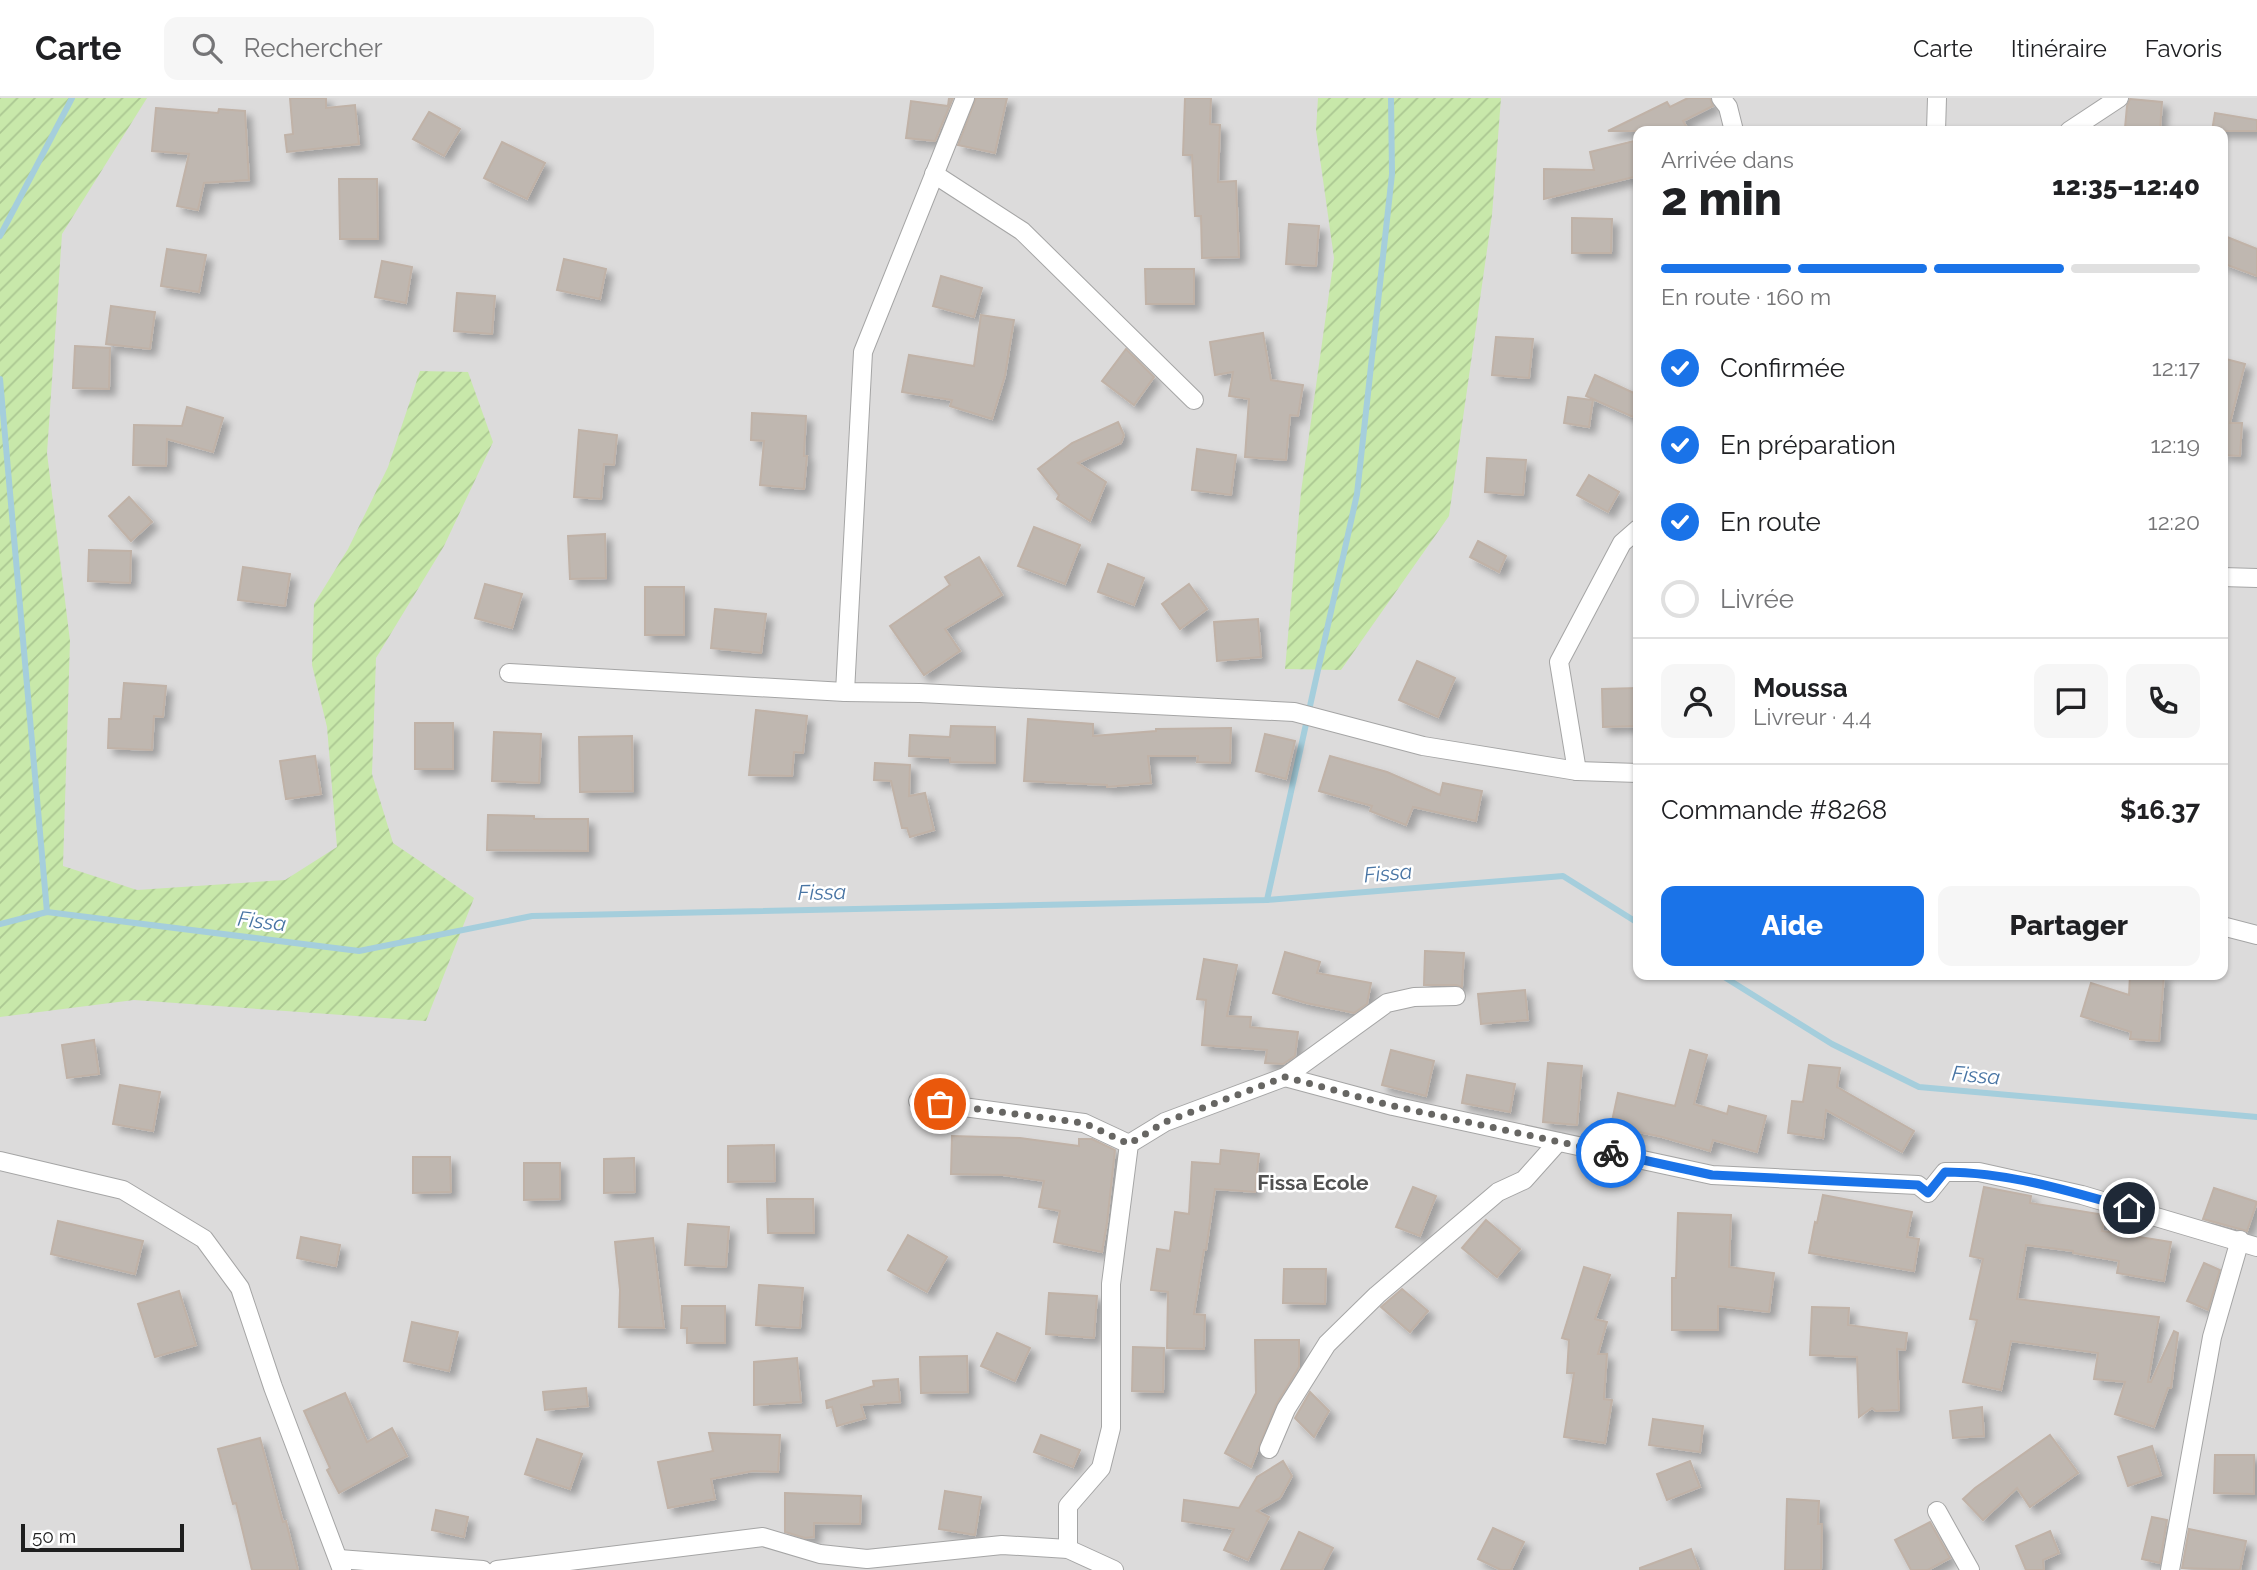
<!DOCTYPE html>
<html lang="fr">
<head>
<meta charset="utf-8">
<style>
	:root { --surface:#fff; --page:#f6f6f6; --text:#202124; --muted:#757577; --line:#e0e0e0; --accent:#1a73e8 }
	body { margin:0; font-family:Raleway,sans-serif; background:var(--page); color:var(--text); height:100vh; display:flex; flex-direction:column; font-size:26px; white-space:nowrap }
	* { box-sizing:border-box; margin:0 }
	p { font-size:23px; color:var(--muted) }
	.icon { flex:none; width:38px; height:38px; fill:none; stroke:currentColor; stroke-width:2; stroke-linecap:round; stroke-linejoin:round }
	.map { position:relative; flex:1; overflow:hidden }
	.panel { position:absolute; left:1633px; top:28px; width:595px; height:854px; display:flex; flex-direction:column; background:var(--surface); border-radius:14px; box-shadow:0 2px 5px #0004 }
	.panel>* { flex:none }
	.scale { position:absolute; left:21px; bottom:18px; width:163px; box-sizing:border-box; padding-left:7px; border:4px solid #1e1e1e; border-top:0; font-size:19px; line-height:24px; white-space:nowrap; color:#1e1e1e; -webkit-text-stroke:5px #fff; paint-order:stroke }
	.pin { position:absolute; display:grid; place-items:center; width:60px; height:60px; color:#fff; margin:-30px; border:4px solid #fff; border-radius:50%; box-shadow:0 2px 7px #0007 }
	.courier { position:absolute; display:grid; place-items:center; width:70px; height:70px; margin:-35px; border:5px solid #1a73e8; border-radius:50%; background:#fff; color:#222; box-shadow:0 2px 9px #0007 }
	.overview em { font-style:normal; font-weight:800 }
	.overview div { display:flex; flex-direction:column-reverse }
	.overview { display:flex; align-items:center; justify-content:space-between; height:119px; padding:0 28px }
	h1 { font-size:46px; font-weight:800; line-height:52px }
	.bar { display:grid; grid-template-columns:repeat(4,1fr); gap:10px 7px; align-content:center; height:84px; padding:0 28px }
	.bar i { height:9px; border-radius:5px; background:var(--line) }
	.bar .active { background:var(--accent) }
	.bar p { grid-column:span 4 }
	.line { display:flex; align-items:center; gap:18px; padding:0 28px; border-top:2px solid var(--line) }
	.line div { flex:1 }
	.round { display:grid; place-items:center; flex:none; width:74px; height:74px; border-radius:14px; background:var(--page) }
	ol { padding:0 28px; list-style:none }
	li { display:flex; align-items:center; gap:21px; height:77px }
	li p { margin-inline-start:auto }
	li .icon { padding:7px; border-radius:50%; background:var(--accent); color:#fff; stroke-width:4 }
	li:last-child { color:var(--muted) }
	li i { width:38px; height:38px; border:4px solid var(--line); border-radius:50% }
	.button { display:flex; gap:14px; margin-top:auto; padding:14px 28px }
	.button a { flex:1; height:80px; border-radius:14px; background:var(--accent); color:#fff; font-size:28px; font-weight:800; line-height:80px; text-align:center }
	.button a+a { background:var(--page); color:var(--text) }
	header { display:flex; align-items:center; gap:42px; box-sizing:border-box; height:98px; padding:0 35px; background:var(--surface); border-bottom:2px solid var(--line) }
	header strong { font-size:33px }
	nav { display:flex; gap:38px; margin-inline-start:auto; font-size:24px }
	.search { width:490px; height:63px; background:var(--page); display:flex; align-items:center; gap:18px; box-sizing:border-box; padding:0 24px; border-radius:14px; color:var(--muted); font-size:26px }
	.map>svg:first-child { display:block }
	.residential { fill:#dcdbdb; fill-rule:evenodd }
	.garden { fill:url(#garden-furrows) }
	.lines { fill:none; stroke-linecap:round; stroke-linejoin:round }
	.stream { stroke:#a5cedc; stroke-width:6 }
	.building { fill:#bfb7b0; stroke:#c0b2a7; stroke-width:2; filter:url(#shadow) }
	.street-casing { stroke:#a5a5a5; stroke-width:20 }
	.street { stroke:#fff; stroke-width:18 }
	.done { stroke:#676663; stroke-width:7; stroke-dasharray:0 12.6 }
	.route { stroke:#1a73e8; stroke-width:9 }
	.labels { text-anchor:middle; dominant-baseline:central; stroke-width:5; stroke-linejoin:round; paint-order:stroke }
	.water-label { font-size:21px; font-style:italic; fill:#4975a4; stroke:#fff }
	.neighbourhood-label { font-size:21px; font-weight:bold; fill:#515151; stroke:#fff }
</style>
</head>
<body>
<header>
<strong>Carte</strong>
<div class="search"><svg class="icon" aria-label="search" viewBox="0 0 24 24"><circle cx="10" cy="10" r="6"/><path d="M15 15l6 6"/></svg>Rechercher</div>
<nav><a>Carte</a><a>Itinéraire</a><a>Favoris</a></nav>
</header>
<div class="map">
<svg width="2257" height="1472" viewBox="0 0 2257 1472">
	<defs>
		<pattern id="garden-furrows" width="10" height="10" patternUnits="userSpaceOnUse" patternTransform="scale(1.75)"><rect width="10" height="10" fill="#c8e8aa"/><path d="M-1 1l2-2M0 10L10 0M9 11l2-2" fill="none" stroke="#abc792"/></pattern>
		<filter id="shadow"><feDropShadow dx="6" dy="6" stdDeviation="3.5" flood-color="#0004"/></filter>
	</defs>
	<rect width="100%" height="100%" fill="#efebe4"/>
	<path class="residential" d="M0,0H2257V1472H0ZM1638,33H2222V877H1638Z"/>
	<g class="garden">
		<polygon points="0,0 147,0 62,136 47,355 70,543 63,768 137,792 285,782 337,749 327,629 312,567 314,506 348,451 388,369 420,273 468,274 493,344 444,448 376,560 372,676 393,745 474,800 426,923 134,902 0,919"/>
		<polygon points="1318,0 1501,0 1492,117 1449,418 1341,572 1285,571 1301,394 1334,160 1316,32"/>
	</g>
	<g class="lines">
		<g class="stream">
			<polyline points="0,138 72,0"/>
			<polyline points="0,281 47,814"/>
			<polyline points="1267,802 1357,396 1392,76 1391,0"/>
			<polyline points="0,826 47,814 359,853 532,818 1267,802 1563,778 1638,825"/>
			<polyline points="1721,877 1832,946 1919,989 2257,1019"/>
		</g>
	</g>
	<g class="building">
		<polygon points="290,0 326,0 326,10 355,7 359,46 287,54 285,37 293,36"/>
		<polygon points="949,0 953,0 935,43 906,40 911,3 948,8"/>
		<polygon points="976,0 1007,0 995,55 958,47"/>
		<polygon points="1185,0 1211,0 1210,26 1220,27 1218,84 1236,83 1239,159 1202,160 1201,118 1195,118 1192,57 1183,57"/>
		<polygon points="1688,0 1710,0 1713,8 1683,23 1689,33 1608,33 1667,4 1670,9"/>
		<polygon points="2130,1 2162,4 2160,33 2125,30 2127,8"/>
		<polygon points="156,10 218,15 219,11 245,13 249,82 204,85 198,112 177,108 189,56 152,53"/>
		<polygon points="429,14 460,31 444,58 413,41"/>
		<polygon points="2215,15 2257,22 2257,33 2212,33"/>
		<polygon points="1638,42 1638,78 1544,101 1544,71 1594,72 1590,54"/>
		<polygon points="502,44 545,65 527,101 484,80"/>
		<polygon points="339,81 377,81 378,141 340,141"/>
		<polygon points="1572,120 1612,121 1611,155 1572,155"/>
		<polygon points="1289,126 1319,128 1316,168 1286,166"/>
		<polygon points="2222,137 2257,151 2257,178 2222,165"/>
		<polygon points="167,151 206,157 199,194 161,188"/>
		<polygon points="564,161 606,171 600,201 557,192"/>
		<polygon points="382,163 412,169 406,205 375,199"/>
		<polygon points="1145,171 1194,171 1194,206 1146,206"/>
		<polygon points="941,178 982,190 974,219 933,208"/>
		<polygon points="457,195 495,198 492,236 454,233"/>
		<polygon points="111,208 155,214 150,251 106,246"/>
		<polygon points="981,217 1014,222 1005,278 992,321 950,308 952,302 902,294 909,257 974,268"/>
		<polygon points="1263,235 1271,282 1303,287 1298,318 1290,317 1286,362 1245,359 1249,301 1229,298 1233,274 1215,277 1210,244"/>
		<polygon points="1496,239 1533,241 1529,280 1492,277"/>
		<polygon points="75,248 110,250 109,291 73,290"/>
		<polygon points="1126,251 1154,279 1134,307 1102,283"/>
		<polygon points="2222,260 2245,266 2230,325 2242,325 2240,358 2222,357"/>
		<polygon points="1595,277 1638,297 1638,309 1633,319 1586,298"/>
		<polygon points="1568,299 1593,302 1589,329 1564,325"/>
		<polygon points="187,309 223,320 213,354 167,341 166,368 133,367 134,327 182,328"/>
		<polygon points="752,315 806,318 804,358 807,358 804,391 760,387 764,343 751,342"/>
		<polygon points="1118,324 1124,337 1121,345 1078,365 1106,384 1090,423 1057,401 1059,397 1038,371 1072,345"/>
		<polygon points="579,332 617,337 614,367 604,366 601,401 574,399"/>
		<polygon points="1197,351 1236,357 1231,397 1192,392"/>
		<polygon points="1487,360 1526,362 1523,397 1485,394"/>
		<polygon points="1589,377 1619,394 1608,414 1577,397"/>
		<polygon points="129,399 152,424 131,443 109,418"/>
		<polygon points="1034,429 1080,447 1065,486 1018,468"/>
		<polygon points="605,436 606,480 570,481 568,438"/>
		<polygon points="1478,443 1506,458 1499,474 1470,459"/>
		<polygon points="89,452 131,453 130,485 88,483"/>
		<polygon points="979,459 1002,497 945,531 960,553 924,577 890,528 950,487 945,479"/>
		<polygon points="1108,466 1144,480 1134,507 1098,494"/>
		<polygon points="243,469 290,476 285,508 238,502"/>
		<polygon points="485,486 522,496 512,530 475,520"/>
		<polygon points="1189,486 1207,511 1180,531 1162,506"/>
		<rect x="645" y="489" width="39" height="48"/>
		<polygon points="715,511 766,516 761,555 711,550"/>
		<polygon points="1258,521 1261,559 1217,563 1214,524"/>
		<polygon points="1417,563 1455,580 1438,619 1399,602"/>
		<polygon points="124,585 166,588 163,619 154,618 152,652 108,650 109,621 121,621"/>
		<polygon points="1638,590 1638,628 1603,629 1602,591"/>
		<polygon points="756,612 807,618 803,655 794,654 792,678 749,677"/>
		<polygon points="1028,621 1093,626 1093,638 1156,633 1156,631 1231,630 1230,665 1197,664 1198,658 1148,658 1151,685 1107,689 1107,687 1024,683"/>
		<rect x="415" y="625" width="38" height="46"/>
		<polygon points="951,628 995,629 995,665 950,664 950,660 909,658 910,637 950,639"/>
		<polygon points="494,634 541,636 539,685 492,683"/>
		<polygon points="1265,636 1295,643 1286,681 1256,673"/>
		<polygon points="632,638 633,693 580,694 579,639"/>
		<polygon points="315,658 321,696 286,701 280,663"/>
		<polygon points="1330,658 1387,674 1440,697 1443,685 1482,693 1476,723 1413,709 1406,727 1370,713 1372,708 1319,693"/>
		<polygon points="875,665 910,667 909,698 925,695 934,732 910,739 907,730 902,730 891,683 874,682"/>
		<polygon points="488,717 534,718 534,721 588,721 588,753 487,752"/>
		<polygon points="1425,853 1464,855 1462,889 1456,887 1424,887"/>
		<polygon points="1285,854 1320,864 1317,875 1371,885 1367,906 1354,915 1306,905 1273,895"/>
		<polygon points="1204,861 1237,867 1227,918 1251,919 1250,929 1298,934 1295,958 1283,966 1265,965 1267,952 1202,947 1206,902 1197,901"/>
		<polygon points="2130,877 2164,877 2159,943 2130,941 2131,934 2081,918 2091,885 2129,897"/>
		<polygon points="1525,892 1528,922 1481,926 1478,896"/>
		<polygon points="94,942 99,976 67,980 62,947"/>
		<polygon points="1391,952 1434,963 1426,998 1382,987"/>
		<polygon points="1690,952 1707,957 1694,1006 1727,1016 1729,1008 1766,1018 1757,1054 1713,1042 1710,1053 1662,1039 1611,1028 1618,995 1675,1008"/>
		<polygon points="1548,965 1582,968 1577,1027 1543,1024"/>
		<polygon points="1809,967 1840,970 1837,989 1914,1033 1902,1054 1826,1012 1823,1040 1788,1035 1792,1003 1803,1004"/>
		<polygon points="1467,977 1515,986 1510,1014 1462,1005"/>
		<polygon points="120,987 160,994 153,1033 113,1026"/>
		<polygon points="952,1038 1020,1040 1079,1048 1079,1041 1092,1041 1115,1052 1107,1125 1102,1154 1054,1144 1060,1113 1039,1109 1044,1083 1003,1077 951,1076"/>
		<polygon points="774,1047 775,1083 728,1084 728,1048"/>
		<polygon points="1221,1052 1259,1056 1255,1094 1215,1091 1206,1152 1204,1152 1194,1216 1205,1217 1204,1251 1167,1250 1168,1194 1151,1192 1157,1151 1170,1153 1175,1114 1189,1116 1192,1064 1220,1066"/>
		<polygon points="413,1059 450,1059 451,1094 413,1095"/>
		<polygon points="634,1060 635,1094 604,1095 604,1061"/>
		<polygon points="524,1065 560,1065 560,1101 524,1102"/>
		<polygon points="1413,1089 1436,1098 1420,1138 1396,1129"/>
		<polygon points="1984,1089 2031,1098 2030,1105 2105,1117 2102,1133 2171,1144 2164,1183 2117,1175 2119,1163 2073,1155 2073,1153 2026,1147 2017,1201 2159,1219 2148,1284 2151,1284 2174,1233 2178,1235 2171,1290 2168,1290 2154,1329 2115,1316 2125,1284 2094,1281 2098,1255 2011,1243 2001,1292 1963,1284 1977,1222 1970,1221 1983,1161 1970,1158"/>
		<polygon points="2214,1090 2257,1104 2247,1133 2203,1121"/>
		<polygon points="1823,1097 1912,1114 1907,1139 1919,1141 1914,1173 1809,1155 1815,1124 1817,1125"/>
		<polygon points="767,1101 813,1101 814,1135 768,1135"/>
		<polygon points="1678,1115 1731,1117 1729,1169 1774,1175 1769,1214 1718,1208 1718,1232 1672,1232 1672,1180 1676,1180"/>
		<polygon points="1486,1122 1520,1151 1497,1179 1462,1150"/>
		<polygon points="58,1123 143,1143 135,1176 51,1156"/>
		<polygon points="688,1126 729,1129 726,1169 685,1167"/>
		<polygon points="908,1137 947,1159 927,1194 888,1172"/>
		<polygon points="301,1139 340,1147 336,1168 297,1160"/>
		<polygon points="653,1140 664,1230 619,1229 620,1192 615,1144"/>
		<polygon points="2204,1165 2220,1172 2208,1212 2187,1203"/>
		<polygon points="1584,1169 1610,1177 1595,1221 1607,1224 1598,1256 1607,1256 1604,1301 1612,1302 1605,1345 1564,1339 1574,1275 1567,1275 1569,1242 1562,1240"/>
		<polygon points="1284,1171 1326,1171 1325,1206 1283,1205"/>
		<polygon points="759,1187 803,1190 800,1230 756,1227"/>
		<polygon points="1402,1191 1428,1213 1410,1234 1381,1209"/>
		<polygon points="179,1193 196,1247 155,1259 138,1206"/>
		<polygon points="1049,1195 1097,1198 1094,1240 1046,1236"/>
		<polygon points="682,1208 725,1208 725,1245 687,1245 687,1230 681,1230"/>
		<polygon points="1812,1209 1849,1210 1848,1227 1907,1235 1905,1252 1897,1251 1899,1312 1876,1313 1872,1310 1859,1319 1857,1259 1810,1257"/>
		<polygon points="412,1224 458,1234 449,1273 404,1263"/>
		<polygon points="997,1235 1030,1250 1015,1283 981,1268"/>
		<polygon points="1255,1242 1299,1242 1299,1269 1276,1307 1251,1369 1225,1355 1256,1295"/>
		<polygon points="1133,1249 1164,1250 1163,1294 1132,1293"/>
		<polygon points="967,1258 968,1294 921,1295 920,1259"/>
		<polygon points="797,1260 801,1304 754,1307 754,1264"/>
		<polygon points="898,1281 900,1304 861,1307 865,1320 837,1328 832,1309 827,1310 826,1303 874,1288 873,1283"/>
		<polygon points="586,1290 588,1308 545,1312 543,1294"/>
		<polygon points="1310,1294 1329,1313 1314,1339 1295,1320"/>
		<polygon points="345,1295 367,1344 392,1330 407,1358 339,1395 327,1372 330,1370 304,1313"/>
		<polygon points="1982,1309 1984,1338 1953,1340 1950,1313"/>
		<polygon points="1653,1321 1703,1328 1700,1354 1649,1347"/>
		<polygon points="709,1335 780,1337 778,1374 753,1373 711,1381 715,1401 668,1410 658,1364 713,1353"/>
		<polygon points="1041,1337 1080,1352 1073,1369 1034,1354"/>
		<polygon points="2050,1337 2078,1375 2030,1409 2017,1390 1983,1422 1963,1401 1975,1390"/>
		<polygon points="260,1340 283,1424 286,1423 298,1472 252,1472 236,1405 233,1406 218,1351"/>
		<polygon points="537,1341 582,1356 570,1391 525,1376"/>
		<polygon points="2152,1348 2161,1377 2128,1388 2118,1359"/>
		<polygon points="2215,1357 2254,1357 2254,1396 2214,1395"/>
		<polygon points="1283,1363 1292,1378 1280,1400 1257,1413 1269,1419 1248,1462 1224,1452 1234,1431 1182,1423 1184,1402 1239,1410 1257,1379"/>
		<polygon points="1690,1363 1700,1389 1667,1402 1657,1376"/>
		<polygon points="945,1393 981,1399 975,1437 939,1431"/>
		<polygon points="785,1395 861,1398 860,1426 814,1425 814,1439 805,1440 785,1434"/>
		<polygon points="1787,1401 1819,1403 1818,1426 1822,1426 1821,1472 1785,1472"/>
		<polygon points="436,1412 468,1419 464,1439 432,1432"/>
		<polygon points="2152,1419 2167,1422 2160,1465 2142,1461"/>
		<polygon points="1930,1424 1950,1460 1928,1472 1911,1472 1895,1442"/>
		<polygon points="1493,1430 1524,1444 1511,1472 1501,1472 1478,1461"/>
		<polygon points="2189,1431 2246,1443 2240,1472 2182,1470"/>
		<polygon points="2050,1433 2059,1455 2043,1462 2044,1472 2026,1472 2016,1448"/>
		<polygon points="1299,1434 1333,1450 1322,1472 1281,1472"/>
		<polygon points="1691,1451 1699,1472 1640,1472 1640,1470"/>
	</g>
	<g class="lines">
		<defs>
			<g id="street">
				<polyline points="1721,0 1728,9 1734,33"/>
				<polyline points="1936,33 1937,0"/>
				<polyline points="2069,33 2119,0"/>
				<polyline points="934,76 1022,133 1194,302"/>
				<polyline points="2222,479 2257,480"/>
				<polyline points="509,575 845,594 920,595 1294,614 1423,648 1577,673 1638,675"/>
				<polyline points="845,594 863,254 965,0"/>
				<polyline points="1577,673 1559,564 1622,445 1638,431"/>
				<polyline points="2222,828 2257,837"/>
				<polyline points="1285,979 1393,1008 1712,1077 1918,1087 1928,1095 1945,1074 1979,1074 2082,1097 2257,1149"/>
				<polyline points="918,1003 1084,1025 1129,1046"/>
				<polyline points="0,1063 123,1092 204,1141 240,1190 273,1289 342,1472"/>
				<polyline points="1269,1351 1286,1311 1327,1246 1377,1197 1498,1094 1524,1082 1558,1044"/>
				<polyline points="1937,1413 1970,1472"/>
				<polyline points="1068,1451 1068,1408 1101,1370 1111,1330 1111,1186 1129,1046 1165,1024 1285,979 1387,905 1414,899 1456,898"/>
				<polyline points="339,1461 483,1472"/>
				<polyline points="497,1472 763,1439 820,1456 867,1461 1002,1447 1068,1451 1114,1472"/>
				<polyline points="2170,1472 2212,1239 2240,1142"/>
			</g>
		</defs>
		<use href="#street" class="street-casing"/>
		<use href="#street" class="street"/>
	</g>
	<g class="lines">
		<polyline class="done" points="940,1006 1084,1025 1129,1046 1165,1024 1285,979 1393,1008 1611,1055"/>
		<path class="route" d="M1611,1055L1712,1077L1918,1087L1928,1095L1945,1074C2007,1074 2070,1093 2129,1110"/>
	</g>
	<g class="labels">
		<g class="water-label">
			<text transform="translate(1388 775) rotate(-5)">Fissa</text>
			<text transform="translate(822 794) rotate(-1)">Fissa</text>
			<text transform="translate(262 823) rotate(7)">Fissa</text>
			<text transform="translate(1976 977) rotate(5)">Fissa</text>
		</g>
		<g class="neighbourhood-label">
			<text x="1313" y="1084">Fissa Ecole</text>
		</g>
	</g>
</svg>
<div class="scale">50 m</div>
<div class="pin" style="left:940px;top:1006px;background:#ea580c"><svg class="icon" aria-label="bag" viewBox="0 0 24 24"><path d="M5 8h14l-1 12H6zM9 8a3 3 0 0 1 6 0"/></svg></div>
<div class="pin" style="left:2129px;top:1110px;background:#1f2937"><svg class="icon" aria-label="home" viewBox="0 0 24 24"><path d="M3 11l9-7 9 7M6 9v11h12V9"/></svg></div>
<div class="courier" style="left:1611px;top:1055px"><svg class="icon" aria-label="bike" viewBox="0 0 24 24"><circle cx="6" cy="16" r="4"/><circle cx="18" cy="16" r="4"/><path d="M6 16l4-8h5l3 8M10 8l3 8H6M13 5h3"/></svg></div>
<section class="panel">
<div class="overview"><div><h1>2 min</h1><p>Arrivée dans</p></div><em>12:35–12:40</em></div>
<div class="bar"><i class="active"></i><i class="active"></i><i class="active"></i><i></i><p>En route · 160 m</p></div>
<ol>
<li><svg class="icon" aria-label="check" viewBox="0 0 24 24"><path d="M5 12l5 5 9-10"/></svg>Confirmée<p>12:17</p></li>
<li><svg class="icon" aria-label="check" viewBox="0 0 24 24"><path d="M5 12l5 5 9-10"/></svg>En préparation<p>12:19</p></li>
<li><svg class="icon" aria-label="check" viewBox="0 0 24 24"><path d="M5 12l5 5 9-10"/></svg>En route<p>12:20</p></li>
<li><i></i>Livrée</li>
</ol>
<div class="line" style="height:126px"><a class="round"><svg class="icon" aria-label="person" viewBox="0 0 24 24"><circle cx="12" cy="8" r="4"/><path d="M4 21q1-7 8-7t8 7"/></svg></a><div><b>Moussa</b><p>Livreur · 4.4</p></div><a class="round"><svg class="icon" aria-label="chat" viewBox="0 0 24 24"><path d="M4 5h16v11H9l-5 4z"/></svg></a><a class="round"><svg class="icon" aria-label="phone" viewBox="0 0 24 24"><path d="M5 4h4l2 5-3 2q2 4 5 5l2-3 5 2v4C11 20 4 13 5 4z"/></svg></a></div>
<div class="line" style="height:91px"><div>Commande #8268</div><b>$16.37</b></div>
<div class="button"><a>Aide</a><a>Partager</a></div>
</section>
</div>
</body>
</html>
